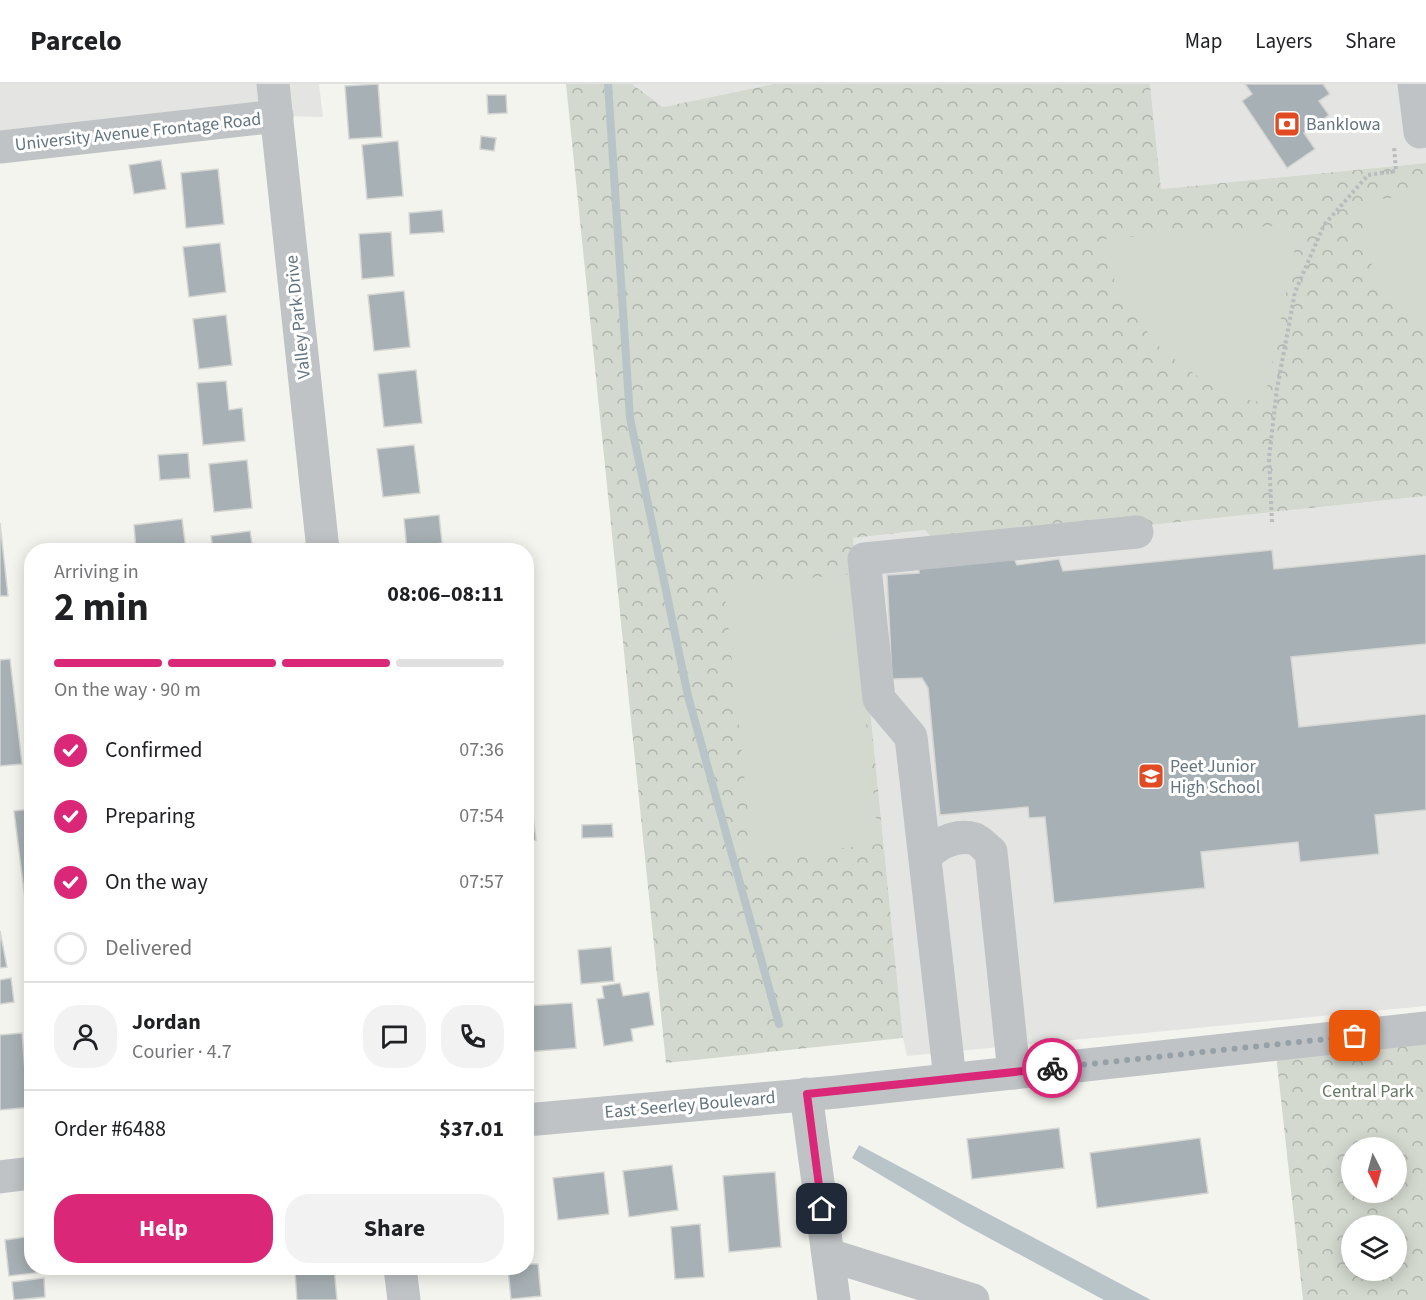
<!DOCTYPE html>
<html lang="en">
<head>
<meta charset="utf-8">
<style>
	:root { --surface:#fff; --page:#f2f2f2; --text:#202124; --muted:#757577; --line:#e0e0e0; --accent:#db2777 }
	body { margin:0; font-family:"Source Sans 3",sans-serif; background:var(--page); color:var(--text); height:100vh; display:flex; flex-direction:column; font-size:22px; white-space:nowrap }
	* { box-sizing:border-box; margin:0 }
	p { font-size:20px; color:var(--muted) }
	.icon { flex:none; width:33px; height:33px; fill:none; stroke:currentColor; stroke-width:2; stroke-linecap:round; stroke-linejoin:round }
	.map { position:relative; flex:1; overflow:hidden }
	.sheet { position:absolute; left:24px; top:459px; width:510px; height:732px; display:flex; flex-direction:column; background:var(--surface); border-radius:24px; box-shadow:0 3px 15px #0003 }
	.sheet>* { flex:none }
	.needle { width:39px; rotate:174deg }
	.controls { position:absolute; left:1341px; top:1053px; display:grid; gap:12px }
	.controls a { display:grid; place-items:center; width:66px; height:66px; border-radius:50%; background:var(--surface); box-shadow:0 3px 15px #0003; font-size:30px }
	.pin { position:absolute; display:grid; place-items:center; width:51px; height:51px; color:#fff; margin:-26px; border-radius:12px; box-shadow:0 3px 9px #0006 }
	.courier { position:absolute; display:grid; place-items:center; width:60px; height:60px; margin:-30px; border:4px solid #db2777; border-radius:50%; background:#fff; color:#222; box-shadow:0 2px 8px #0007 }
	.head em { font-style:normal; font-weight:700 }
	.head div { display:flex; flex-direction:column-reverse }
	.head { display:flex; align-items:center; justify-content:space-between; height:102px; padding:0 30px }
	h1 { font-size:39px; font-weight:700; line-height:45px }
	.bar { display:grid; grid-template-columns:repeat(4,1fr); gap:9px 6px; align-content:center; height:72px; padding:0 30px }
	.bar i { height:8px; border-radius:4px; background:var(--line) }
	.bar .on { background:var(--accent) }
	.bar p { grid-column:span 4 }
	.line { display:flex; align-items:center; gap:15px; padding:0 30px; border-top:2px solid var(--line) }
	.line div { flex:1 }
	.round { display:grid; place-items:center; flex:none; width:63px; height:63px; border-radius:24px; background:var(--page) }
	ol { padding:0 30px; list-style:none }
	li { display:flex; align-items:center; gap:18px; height:66px }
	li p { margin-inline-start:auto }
	li .icon { padding:6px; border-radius:50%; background:var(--accent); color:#fff; stroke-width:4 }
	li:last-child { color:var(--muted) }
	li i { width:33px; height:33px; border:3px solid var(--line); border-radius:50% }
	.cta { display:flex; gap:12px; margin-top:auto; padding:12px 30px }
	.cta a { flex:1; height:69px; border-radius:24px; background:var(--accent); color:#fff; font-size:24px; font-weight:700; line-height:69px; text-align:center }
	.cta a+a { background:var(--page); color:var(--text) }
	header { display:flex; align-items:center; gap:36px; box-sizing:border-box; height:84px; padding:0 30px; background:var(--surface); border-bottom:2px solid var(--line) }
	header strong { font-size:28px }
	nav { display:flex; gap:33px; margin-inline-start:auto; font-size:21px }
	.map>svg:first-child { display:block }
	.built { fill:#e4e5e3 }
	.park { fill:url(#park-crowns); fill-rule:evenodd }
	.garden { fill:#d3d9cf }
	.water { fill:#b9c4c9 }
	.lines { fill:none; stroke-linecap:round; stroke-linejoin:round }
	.stream { stroke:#b9c4c9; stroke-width:8 }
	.building { fill:#a7b0b4; stroke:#d5d5d2; stroke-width:1.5 }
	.path { stroke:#b9bbbd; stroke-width:4; stroke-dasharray:3 3; stroke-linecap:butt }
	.minor { stroke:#bfc3c6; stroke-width:33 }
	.done { stroke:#96a1a7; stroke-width:6; stroke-dasharray:0 10.8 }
	.route { stroke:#db2777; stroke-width:8 }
	.labels { text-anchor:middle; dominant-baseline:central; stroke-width:6; stroke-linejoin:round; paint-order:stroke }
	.poi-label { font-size:18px; fill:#637480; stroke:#fff; text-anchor:start }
	.street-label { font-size:18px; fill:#637480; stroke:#fff }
	.park-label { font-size:18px; fill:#667862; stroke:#fff }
</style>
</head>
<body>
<header>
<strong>Parcelo</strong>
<nav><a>Map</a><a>Layers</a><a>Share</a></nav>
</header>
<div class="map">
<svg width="1426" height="1216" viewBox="0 0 1426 1216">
	<defs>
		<pattern id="park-crowns" width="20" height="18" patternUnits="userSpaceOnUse" patternTransform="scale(1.5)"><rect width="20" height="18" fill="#d3d9cf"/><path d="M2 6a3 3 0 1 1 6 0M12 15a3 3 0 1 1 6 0" fill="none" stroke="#afb5ad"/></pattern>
	</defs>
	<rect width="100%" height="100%" fill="#f4f4ef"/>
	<g class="built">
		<polygon points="0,0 319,0 323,33 277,32 0,63"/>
		<polygon points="632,0 773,0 663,23"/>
		<polygon points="1150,0 1426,0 1426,79 1161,105"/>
		<polygon points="1426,412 1426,922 907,972 903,954 853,454 925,446 939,463"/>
	</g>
	<g class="park">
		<polygon points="566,0 632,0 663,23 773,0 1150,0 1161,105 1426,79 1426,412 939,463 925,446 853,454 903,954 666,979"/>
		<path d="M1426,944V1216H1303L1275,961ZM1352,1064H1396V1108H1352ZM1352,1142H1396V1186H1352Z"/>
	</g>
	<g class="garden">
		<polygon points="1426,109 1426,236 1384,209 1365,165 1361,118"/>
		<polygon points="1272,142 1296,159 1264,319 1232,312 1204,297 1162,266 1132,229 1112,191 1105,155"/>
		<polygon points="850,490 879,760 753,774 724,503"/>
	</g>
	<polygon class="water" points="859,1061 1151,1216 1104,1216 963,1140 852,1074"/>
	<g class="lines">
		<polyline class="stream" points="608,0 630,334 688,612 779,940"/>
	</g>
	<g class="building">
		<polygon points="378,0 382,53 349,55 345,2"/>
		<polygon points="1245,0 1323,0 1330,10 1319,17 1329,31 1304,49 1315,65 1287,84 1242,17 1252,10"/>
		<polygon points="487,11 506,11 507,29 488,30"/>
		<polygon points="481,52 496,54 494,67 480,65"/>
		<polygon points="398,57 403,112 367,115 362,61"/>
		<polygon points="161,76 166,105 134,110 129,81"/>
		<polygon points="218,85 224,140 186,144 181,89"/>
		<polygon points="442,126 444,148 410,150 409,129"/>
		<polygon points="391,148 394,192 362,195 359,150"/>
		<polygon points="220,159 226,208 189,213 183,163"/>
		<polygon points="404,207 410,263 374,267 368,211"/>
		<polygon points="226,231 232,281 199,285 193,235"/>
		<polygon points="416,286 422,339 384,343 378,290"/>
		<polygon points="226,297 229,326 242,324 245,357 203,361 197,299"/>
		<polygon points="414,361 420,409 383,413 377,365"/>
		<polygon points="188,369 190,394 160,396 158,371"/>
		<polygon points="247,376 252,424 214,428 209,380"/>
		<polygon points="439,431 442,459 423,462 424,466 407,466 404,435"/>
		<polygon points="182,435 186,466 136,466 134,441"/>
		<polygon points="0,439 8,512 0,512"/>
		<polygon points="250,447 253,466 213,466 211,452"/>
		<polygon points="1272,466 1274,485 1426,470 1426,560 1291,573 1299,643 1426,630 1426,726 1375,731 1379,770 1300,778 1298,758 1201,768 1205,804 1054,819 1045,733 1029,734 1028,723 940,731 928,604 922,594 892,595 887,491 919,489 919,477 1013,472 1017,481 1059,475 1063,487"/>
		<polygon points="10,575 22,680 0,682 0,576"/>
		<polygon points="32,725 32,830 27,831 14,727"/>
		<polygon points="533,733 536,756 526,757 526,734"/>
		<polygon points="612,740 613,753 582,754 582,741"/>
		<polygon points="0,847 7,883 0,884"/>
		<polygon points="526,851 530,883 526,884"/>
		<polygon points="611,863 614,897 581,900 578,866"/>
		<polygon points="11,894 14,918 0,920 0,896"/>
		<polygon points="620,899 623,912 649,908 654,941 631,945 633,957 604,962 597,915 604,914 602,902"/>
		<polygon points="572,919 576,964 526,968 526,922"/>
		<polygon points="22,949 25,987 32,986 32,1023 0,1026 0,951"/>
		<polygon points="1059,1044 1064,1084 972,1095 967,1055"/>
		<polygon points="1200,1054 1208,1109 1097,1124 1090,1069"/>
		<polygon points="672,1081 678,1126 629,1133 623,1087"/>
		<polygon points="604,1088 609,1130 558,1136 553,1094"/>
		<polygon points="775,1088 781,1163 729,1168 723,1092"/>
		<polygon points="700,1140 704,1193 675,1195 671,1143"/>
		<polygon points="32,1152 32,1184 77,1184 9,1192 5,1156"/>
		<polygon points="526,1180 538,1180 541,1212 511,1215 508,1184 526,1184"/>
		<polygon points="334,1184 337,1216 297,1216 295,1188"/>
		<polygon points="44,1194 45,1213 14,1216 12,1198"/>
	</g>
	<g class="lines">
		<polyline class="path" points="1272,438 1269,374 1277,305 1295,208 1324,141 1368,91 1396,87 1394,62"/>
		<g class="minor">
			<polyline points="273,0 323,466"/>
			<polyline points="1414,0 1420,48 1426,47"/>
			<polyline points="0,63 277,32"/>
			<path d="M925,772C938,760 955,749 975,755C980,757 986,764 991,768L1014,989"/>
			<polyline points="950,995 911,653 879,615 864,475 1137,448"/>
			<polyline points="806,1010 834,1216"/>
			<polyline points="526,1036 837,1008 1426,944"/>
			<polyline points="0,1093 32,1089"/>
			<polyline points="829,1171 973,1216"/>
			<polyline points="400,1184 404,1216"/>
		</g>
	</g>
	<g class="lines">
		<polyline class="done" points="1052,984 1355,952"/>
		<polyline class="route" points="822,1125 807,1010 1052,984"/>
	</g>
	<defs>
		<symbol id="bank-square" viewBox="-11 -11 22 22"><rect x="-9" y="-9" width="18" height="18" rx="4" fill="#e14b23" stroke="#fff"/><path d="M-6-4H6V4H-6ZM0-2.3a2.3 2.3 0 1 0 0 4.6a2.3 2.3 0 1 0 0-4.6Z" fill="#fff"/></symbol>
		<symbol id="school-square" viewBox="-11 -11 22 22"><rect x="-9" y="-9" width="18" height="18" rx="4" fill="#e14b23" stroke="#fff"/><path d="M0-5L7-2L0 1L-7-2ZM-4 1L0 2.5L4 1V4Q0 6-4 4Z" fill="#fff"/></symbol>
	</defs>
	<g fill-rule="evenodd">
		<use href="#bank-square" x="1272" y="25" width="30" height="30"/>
		<use href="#school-square" x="1136" y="677" width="30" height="30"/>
	</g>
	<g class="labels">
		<g class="poi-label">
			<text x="1306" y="40">BankIowa</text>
			<text x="1170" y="682">Peet Junior<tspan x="1170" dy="21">High School</tspan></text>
		</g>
		<g class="street-label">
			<text transform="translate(138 48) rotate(-6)">University Avenue Frontage Road</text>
			<text transform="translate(298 233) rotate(-96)">Valley Park Drive</text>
			<text transform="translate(690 1021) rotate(-5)">East Seerley Boulevard</text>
		</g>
		<g class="park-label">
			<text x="1368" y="1007">Central Park</text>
		</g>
	</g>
</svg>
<div class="controls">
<a><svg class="needle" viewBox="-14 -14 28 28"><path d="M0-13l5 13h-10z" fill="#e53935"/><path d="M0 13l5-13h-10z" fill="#757577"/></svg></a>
<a><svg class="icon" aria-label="layers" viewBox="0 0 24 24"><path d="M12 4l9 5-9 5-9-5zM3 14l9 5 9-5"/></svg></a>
</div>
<div class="pin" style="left:1355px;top:952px;background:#ea580c"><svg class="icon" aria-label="bag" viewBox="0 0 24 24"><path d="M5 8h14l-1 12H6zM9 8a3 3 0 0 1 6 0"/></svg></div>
<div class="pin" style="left:822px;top:1125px;background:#1f2937"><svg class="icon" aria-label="home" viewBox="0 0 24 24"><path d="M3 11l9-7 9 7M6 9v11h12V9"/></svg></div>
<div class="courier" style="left:1052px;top:984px"><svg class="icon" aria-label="bike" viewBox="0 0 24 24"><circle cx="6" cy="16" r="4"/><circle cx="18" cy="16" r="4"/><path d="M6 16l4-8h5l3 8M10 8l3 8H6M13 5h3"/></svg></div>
<section class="sheet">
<div class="head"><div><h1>2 min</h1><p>Arriving in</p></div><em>08:06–08:11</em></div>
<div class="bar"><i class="on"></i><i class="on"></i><i class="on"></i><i></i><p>On the way · 90 m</p></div>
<ol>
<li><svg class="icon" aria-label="check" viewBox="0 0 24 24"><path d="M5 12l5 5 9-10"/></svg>Confirmed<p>07:36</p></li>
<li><svg class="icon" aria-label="check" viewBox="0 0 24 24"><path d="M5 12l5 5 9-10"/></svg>Preparing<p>07:54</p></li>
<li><svg class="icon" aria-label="check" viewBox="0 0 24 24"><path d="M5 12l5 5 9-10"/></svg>On the way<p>07:57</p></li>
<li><i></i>Delivered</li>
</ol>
<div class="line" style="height:108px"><a class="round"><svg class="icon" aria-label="person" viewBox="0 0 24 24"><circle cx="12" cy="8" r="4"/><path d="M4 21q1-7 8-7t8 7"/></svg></a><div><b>Jordan</b><p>Courier · 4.7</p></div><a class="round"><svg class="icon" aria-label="chat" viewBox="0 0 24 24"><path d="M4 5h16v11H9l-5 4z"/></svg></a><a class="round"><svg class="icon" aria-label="phone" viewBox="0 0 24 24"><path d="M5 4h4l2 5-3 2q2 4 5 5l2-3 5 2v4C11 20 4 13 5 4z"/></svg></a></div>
<div class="line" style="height:78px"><div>Order #6488</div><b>$37.01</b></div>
<div class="cta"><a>Help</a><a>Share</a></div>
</section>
</div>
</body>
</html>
